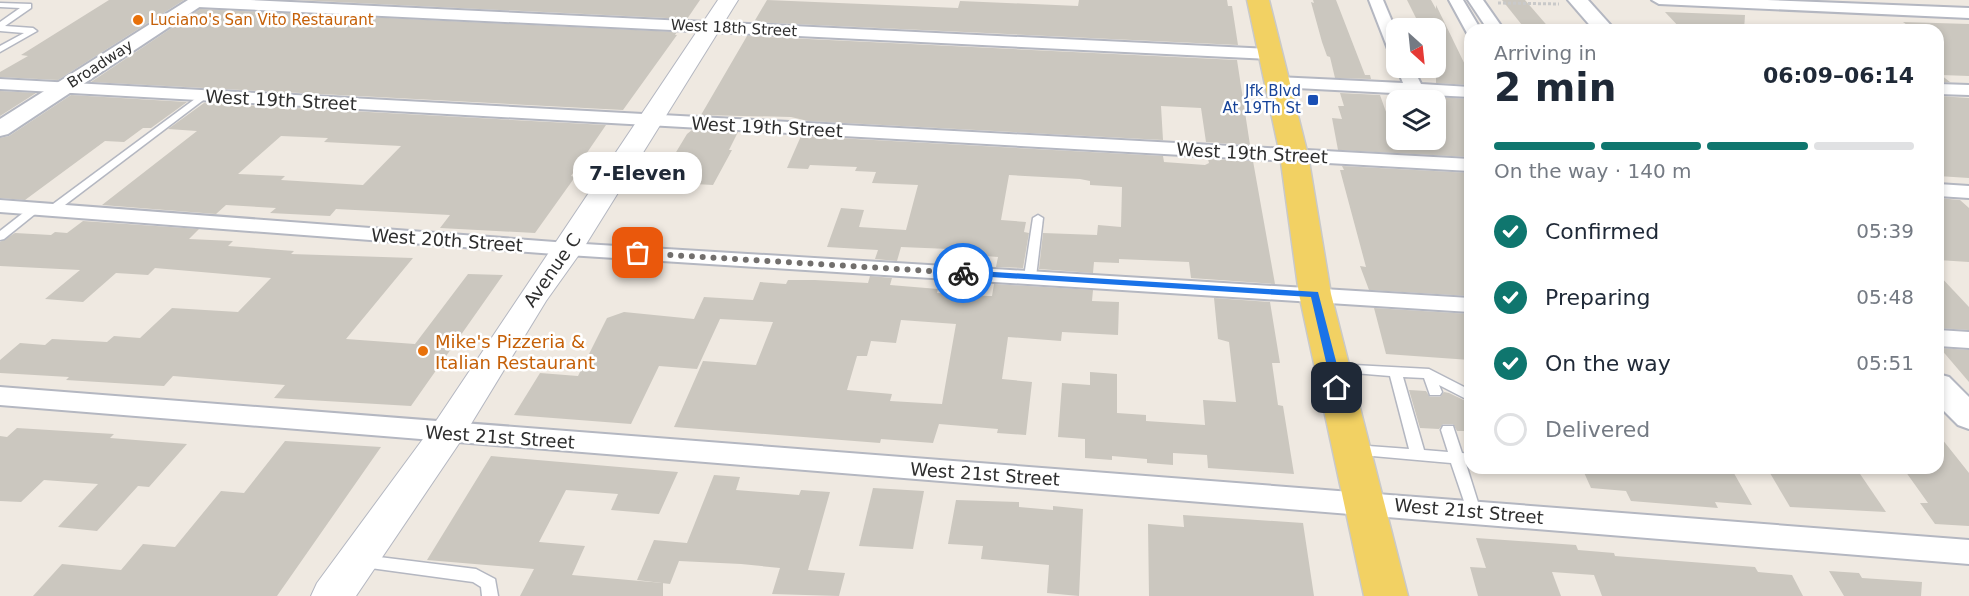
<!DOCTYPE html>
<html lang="en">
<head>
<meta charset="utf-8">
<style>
	:root { --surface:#fff; --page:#f2f2f3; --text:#1f2937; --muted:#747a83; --line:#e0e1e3; --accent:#0f766e }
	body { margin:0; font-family:"DejaVu Sans",sans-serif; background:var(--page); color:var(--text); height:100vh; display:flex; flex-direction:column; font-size:22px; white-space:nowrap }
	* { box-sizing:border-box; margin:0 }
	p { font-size:20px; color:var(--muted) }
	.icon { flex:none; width:33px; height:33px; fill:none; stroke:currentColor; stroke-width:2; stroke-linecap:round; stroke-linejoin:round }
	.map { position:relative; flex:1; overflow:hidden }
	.side { position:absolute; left:1464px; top:24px; width:480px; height:450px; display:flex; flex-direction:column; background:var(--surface); border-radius:18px; box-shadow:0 3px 9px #0003 }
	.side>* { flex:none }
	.needle { width:39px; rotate:153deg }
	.controls { position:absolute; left:1386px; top:18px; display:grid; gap:12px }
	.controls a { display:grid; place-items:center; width:60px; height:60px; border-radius:12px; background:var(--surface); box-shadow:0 3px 9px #0003; font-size:30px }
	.pin { position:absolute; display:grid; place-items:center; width:51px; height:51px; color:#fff; margin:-26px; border-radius:12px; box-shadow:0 3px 9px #0006 }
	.courier { position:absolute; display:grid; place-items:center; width:60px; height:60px; margin:-30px; border:4px solid #1a73e8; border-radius:50%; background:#fff; color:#222; box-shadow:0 2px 8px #0007 }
	.bubble { position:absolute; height:42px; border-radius:18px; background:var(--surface); box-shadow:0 3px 9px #0003; font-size:20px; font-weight:800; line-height:42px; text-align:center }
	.overview em { font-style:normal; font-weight:800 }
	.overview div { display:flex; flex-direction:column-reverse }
	.overview { display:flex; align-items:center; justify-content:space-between; height:102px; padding:0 30px }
	h1 { font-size:39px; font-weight:800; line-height:45px }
	.bar { display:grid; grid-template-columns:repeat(4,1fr); gap:9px 6px; align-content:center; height:72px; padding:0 30px }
	.bar i { height:8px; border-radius:4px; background:var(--line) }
	.bar .selected { background:var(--accent) }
	.bar p { grid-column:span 4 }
	ol { padding:0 30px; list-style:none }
	li { display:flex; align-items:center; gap:18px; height:66px }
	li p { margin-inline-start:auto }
	li .icon { padding:6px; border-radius:50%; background:var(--accent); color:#fff; stroke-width:4 }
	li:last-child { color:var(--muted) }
	li i { width:33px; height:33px; border:3px solid var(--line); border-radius:50% }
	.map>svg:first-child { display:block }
	.building { fill:#cbc7bf; fill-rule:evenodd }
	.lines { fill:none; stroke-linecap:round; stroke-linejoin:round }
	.service-casing { stroke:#b4b7c1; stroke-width:3 }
	.minor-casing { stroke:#b4b7c1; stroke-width:4 }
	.tertiary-casing { stroke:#b4b7c1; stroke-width:4 }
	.secondary-casing { stroke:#b4b7c1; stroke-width:2 }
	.primary-casing { stroke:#c9c9c9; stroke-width:3 }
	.path { stroke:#c9c9c9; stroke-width:3; stroke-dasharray:3 2; stroke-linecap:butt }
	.service { fill:#fff; fill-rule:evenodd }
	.minor { fill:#fff; fill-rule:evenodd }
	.tertiary { fill:#fff; fill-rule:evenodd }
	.secondary { fill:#fff; fill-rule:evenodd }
	.primary { fill:#f2d163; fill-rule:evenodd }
	.route { fill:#1a73e8 }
	.done { stroke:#726f6d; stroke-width:6; stroke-dasharray:0 10.8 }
	.food-dot { fill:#e8710a; stroke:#fff; stroke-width:2 }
	.transit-dot { fill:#1a4fb4; stroke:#fff; stroke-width:2 }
	.labels { text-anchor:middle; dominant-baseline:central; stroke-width:5; stroke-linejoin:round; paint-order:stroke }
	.far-food-label { font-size:15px; fill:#c56008; stroke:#fff; text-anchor:start }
	.far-street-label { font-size:15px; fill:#2e2e2e; stroke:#fff }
	.far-transit-label { font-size:15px; fill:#164399; stroke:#fff; text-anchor:end }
	.street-label { font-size:18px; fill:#2e2e2e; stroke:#fff }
	.food-label { font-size:18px; fill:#c56008; stroke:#fff; text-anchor:start }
</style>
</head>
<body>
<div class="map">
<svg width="1969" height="596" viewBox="0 0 1969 596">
	<rect width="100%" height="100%" fill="#efe9e1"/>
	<g class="building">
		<polygon points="109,0 184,0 58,80 0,77 0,72 28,56 21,55"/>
		<polygon points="297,0 700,0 687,19"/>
		<polygon points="767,0 958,8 960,1 1078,6 1079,0 1227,0 1228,6 1232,6 1238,45 754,22"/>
		<polygon points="1313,0 1336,0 1365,75 1370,75 1371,79 1335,78 1330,57 1327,56 1322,42 1311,2 1314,3"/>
		<polygon points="1407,0 1431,0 1436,9 1436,5 1470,75 1470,85 1436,83 1436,28 1421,28"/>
		<polygon points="1502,0 1525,0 1551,30 1526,30"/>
		<polygon points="200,9 677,32 675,35 677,35 623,110 91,82"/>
		<polygon points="1665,12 1745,15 1744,30 1682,30"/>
		<polygon points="1903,22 1969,24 1969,76 1941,75 1950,82 1938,82 1938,30 1914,30"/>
		<polygon points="747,36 1237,60 1250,145 1206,142 1201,108 1161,106 1163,140 808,121 791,117 701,115"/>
		<polygon points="0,91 36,93 0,116"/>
		<polygon points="1340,93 1380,95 1396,140 1436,140 1436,97 1470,99 1470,157 1338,150 1332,118 1342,119 1338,106 1344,106"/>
		<polygon points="71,95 187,102 151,128 143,128 124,142 105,141 25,200 0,198 0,138 9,136"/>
		<polygon points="1938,96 1969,98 1969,178 1938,176"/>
		<path d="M204,103L606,125L571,176L575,177L535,233L440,228L450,215L336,209L330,216L270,213L276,208L226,205L216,214L102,205L197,131L168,129ZM281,136L328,138L324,142L401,146L363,185L281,180L285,176L238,174Z"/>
		<polygon points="692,130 738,132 729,150 732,150 713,185 658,182 687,134"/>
		<polygon points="801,136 1163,156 1164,162 1205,165 1209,163 1208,159 1253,161 1275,284 1191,278 1189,262 1119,259 1119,263 1094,262 1093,273 1039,269 1043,233 1097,235 1098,225 1121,227 1122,187 1090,185 1090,181 1080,179 1009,175 1001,220 1026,222 1024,232 1029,233 1023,268 996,267 998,257 972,255 973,250 901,247 897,261 875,259 878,250 827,247 841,208 864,210 859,227 906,230 918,185 872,183 876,172 855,171 857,167 810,165 808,169 787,168"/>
		<polygon points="1342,166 1470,173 1470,296 1369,290 1360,266 1366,267 1340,170 1344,170"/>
		<polygon points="1938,198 1960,200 1969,208 1969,262 1938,260"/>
		<polygon points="83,221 199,229 189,239 233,241 228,246 294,251 291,254 413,258 346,339 415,344 468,274 503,275 411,406 274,398 285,385 173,376 164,386 66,380 69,377 0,373 0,360 20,343 45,345 52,339 107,342 114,336 140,338 172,308 238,312 271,278 155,268 148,275 116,273 83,302 45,299 80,270 0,266 0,242 15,233 51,235 55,232 67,233"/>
		<polygon points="1938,274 1969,307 1969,330 1938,328"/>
		<path d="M870,276L892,278L890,285L938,289L937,293L988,296H992L994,284L1093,290L1092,301L1119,302L1118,335L1062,332L1061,341L1008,337L1002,379L1032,382L1026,435L997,433L998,429L939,424L933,443L881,439L880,443L674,427L703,361L756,365L773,322L720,319L697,369L659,366L631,424L514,415L540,373L578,376L607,318L624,312L694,319L704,297L753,300L760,282L786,284L788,280H815L868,283ZM901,320L956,324L942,404L890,401L892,394L847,390L857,356H867L871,341L896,343Z"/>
		<polygon points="1214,298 1270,302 1280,363 1272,363 1278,405 1283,406 1294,474 1208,468 1207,455 1173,453 1173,465 1147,463 1147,459 1112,456 1112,460 1085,458 1085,439 1058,437 1062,383 1090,385 1090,372 1117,374 1117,413 1146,415 1146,421 1205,425 1203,400 1236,402 1229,342 1218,339"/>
		<polygon points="1374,308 1470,314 1470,360 1386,354"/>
		<polygon points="1940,348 1969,350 1969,382"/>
		<polygon points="1409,390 1426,391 1430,397 1440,397 1444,392 1449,393 1470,403 1470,431 1457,431 1453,424 1443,424 1439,429 1420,428"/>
		<polygon points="17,428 114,434 110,438 187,444 149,487 138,486 97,531 58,527 98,484 44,480 21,502 0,501 0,436 7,437"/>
		<polygon points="1938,434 1969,473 1969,526 1935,524 1920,503 1928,503 1903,468 1938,468"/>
		<polygon points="285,441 381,447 277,596 33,596 62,564 121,570 143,544 175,547 221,491 244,493"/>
		<polygon points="491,456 678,472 659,514 611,510 618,494 566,490 539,542 585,546 572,575 663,583 663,596 520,596 534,569 427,560"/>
		<polygon points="1582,468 1731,468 1752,505 1715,502 1718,508 1631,501 1626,491 1591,488"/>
		<polygon points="1767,468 1856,468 1886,512 1790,507"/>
		<polygon points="714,475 740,477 736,490 799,495 801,490 830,492 808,570 845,573 839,596 772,594 780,568 741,564 679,561 670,584 637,580 654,540 687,543"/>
		<polygon points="873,488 924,491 913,549 859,546"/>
		<polygon points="956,500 1019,502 1019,507 1053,510 1053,506 1083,509 1079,596 1047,593 1049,565 981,559 983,546 948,544"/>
		<polygon points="1183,515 1303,523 1314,596 1149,596 1148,524 1184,527"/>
		<polygon points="1476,538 1576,545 1578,550 1614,553 1615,556 1755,567 1758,572 1792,575 1803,596 1602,596 1594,575 1552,572 1561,596 1478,596 1470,567 1486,568"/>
		<polygon points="1829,571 1859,573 1862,578 1922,582 1921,596 1844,596"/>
	</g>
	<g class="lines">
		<defs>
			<g id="service">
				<polygon points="0,3 31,4 31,8 5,26 33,28 37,31 0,52 0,46 24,33 0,31 0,22 20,8 0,7"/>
				<polygon points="203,93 206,94 206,98 57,211 49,211 48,209 49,207"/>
				<polygon points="36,205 41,208 40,210 4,239 0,240 0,231 32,206"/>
				<polygon points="1038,215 1043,218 1036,277 1030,281 1024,277 1033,218"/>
				<polygon points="1335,364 1429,369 1470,390 1470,401 1439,385 1442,392 1440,395 1430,395 1424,378 1403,377 1424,450 1448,452 1441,430 1443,426 1453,426 1462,453 1470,454 1470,464 1466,464 1481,512 1479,516 1474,518 1469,516 1451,463 1350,454 1348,450 1350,446 1355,445 1409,449 1390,376 1330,371 1329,368 1330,365"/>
				<polygon points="363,555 476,569 495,579 498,596 482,596 481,587 473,582 363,567 358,566 355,561 358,556"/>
			</g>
			<g id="minor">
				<polygon points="192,0 250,0 1270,49 1278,54 1270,59 198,7 193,5"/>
				<polygon points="1369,0 1383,0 1396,31 1396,54 1388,49"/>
				<polygon points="1449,0 1463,0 1481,30 1470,30 1470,34 1467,33"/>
				<polygon points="1468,0 1483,0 1504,30 1488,30"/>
				<polygon points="1652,0 1767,0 1969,8 1969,18 1659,4"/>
				<polygon points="1397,68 1413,68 1421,84 1470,87 1470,97 1277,87 1268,82 1277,77 1403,83"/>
				<polygon points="0,79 1470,159 1470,171 0,89"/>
				<polygon points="1938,84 1969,85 1969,95 1938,94"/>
				<polygon points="1938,184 1969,186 1969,198 1938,196"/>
				<polygon points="0,200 568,243 1470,298 1470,312 568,255 0,212"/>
				<polygon points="1938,330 1969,332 1969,348 1938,346"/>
				<polygon points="0,387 1969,540 1969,564 0,405"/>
			</g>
			<g id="tertiary">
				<polygon points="188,0 210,0 8,134 0,136 0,119"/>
				<polygon points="1568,0 1588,0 1615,30 1594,30"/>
				<polygon points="1938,374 1949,377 1969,397 1969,429 1958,425 1938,405"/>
			</g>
			<polygon id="secondary" points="718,0 738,0 583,249 546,301 460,442 356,596 311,596 317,583 434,424"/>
			<polygon id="primary" points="1247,0 1269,0 1308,155 1331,294 1408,596 1364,596 1299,294 1280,155"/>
		</defs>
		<use href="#service" class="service-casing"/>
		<use href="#minor" class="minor-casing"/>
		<use href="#tertiary" class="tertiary-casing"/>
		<use href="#secondary" class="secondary-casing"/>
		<use href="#primary" class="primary-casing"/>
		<polyline class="path" points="1498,3 1559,4"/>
		<use href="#service" class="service"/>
		<use href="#minor" class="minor"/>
		<use href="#tertiary" class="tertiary"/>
		<use href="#secondary" class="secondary"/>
		<use href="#primary" class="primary"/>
	</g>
	<polygon class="route" points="963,270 1318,292 1343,388 1337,392 1332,388 1311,297 959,275 959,271"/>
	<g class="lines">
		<polyline class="done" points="638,253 963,273"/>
	</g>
	<g class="food-dot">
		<circle cx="138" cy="20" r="6"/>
		<circle cx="423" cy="351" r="6"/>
	</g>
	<rect class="transit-dot" x="1307" y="94" width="12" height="12" rx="3"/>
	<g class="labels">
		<g class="far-food-label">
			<text x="150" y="20">Luciano's San Vito Restaurant</text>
		</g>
		<g class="far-street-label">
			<text transform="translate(734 28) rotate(3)">West 18th Street</text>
			<text transform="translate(100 64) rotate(-33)">Broadway</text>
		</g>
		<g class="far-transit-label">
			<text x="1301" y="91">Jfk Blvd<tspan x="1301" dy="17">At 19Th St</tspan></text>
		</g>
		<g class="street-label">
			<text transform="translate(281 100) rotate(3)">West 19th Street</text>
			<text transform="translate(767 127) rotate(3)">West 19th Street</text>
			<text transform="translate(1252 153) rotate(3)">West 19th Street</text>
			<text transform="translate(447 240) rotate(4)">West 20th Street</text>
			<text transform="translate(552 270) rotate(-55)">Avenue C</text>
			<text transform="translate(500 437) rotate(4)">West 21st Street</text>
			<text transform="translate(985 474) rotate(4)">West 21st Street</text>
			<text transform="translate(1469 511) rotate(5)">West 21st Street</text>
		</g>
		<g class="food-label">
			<text x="435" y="341">Mike's Pizzeria &amp;<tspan x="435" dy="21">Italian Restaurant</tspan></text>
		</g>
	</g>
</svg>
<div class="controls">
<a><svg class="needle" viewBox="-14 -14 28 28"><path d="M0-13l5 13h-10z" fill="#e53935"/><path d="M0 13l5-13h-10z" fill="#747a83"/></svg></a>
<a><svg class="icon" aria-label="layers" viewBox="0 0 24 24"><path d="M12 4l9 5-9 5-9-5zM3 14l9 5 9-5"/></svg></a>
</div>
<div class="pin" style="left:638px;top:253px;background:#ea580c"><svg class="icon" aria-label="bag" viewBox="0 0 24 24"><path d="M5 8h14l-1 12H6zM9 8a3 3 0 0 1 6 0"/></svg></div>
<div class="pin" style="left:1337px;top:388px;background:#1f2937"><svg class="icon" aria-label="home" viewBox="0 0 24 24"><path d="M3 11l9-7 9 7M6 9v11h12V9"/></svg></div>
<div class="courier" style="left:963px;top:273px"><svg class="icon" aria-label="bike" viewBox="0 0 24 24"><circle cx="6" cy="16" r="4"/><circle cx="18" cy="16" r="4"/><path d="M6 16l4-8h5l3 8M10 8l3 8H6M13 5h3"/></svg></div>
<div class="bubble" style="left:573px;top:152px;width:129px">7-Eleven</div>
<section class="side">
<div class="overview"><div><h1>2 min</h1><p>Arriving in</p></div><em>06:09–06:14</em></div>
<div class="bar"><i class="selected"></i><i class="selected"></i><i class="selected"></i><i></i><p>On the way · 140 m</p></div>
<ol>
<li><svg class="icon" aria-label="check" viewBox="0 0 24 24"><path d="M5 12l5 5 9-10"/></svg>Confirmed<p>05:39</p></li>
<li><svg class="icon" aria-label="check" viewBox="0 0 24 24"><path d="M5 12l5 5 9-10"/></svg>Preparing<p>05:48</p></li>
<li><svg class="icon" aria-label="check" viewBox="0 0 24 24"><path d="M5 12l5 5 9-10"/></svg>On the way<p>05:51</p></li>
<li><i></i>Delivered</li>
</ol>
</section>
</div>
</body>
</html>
